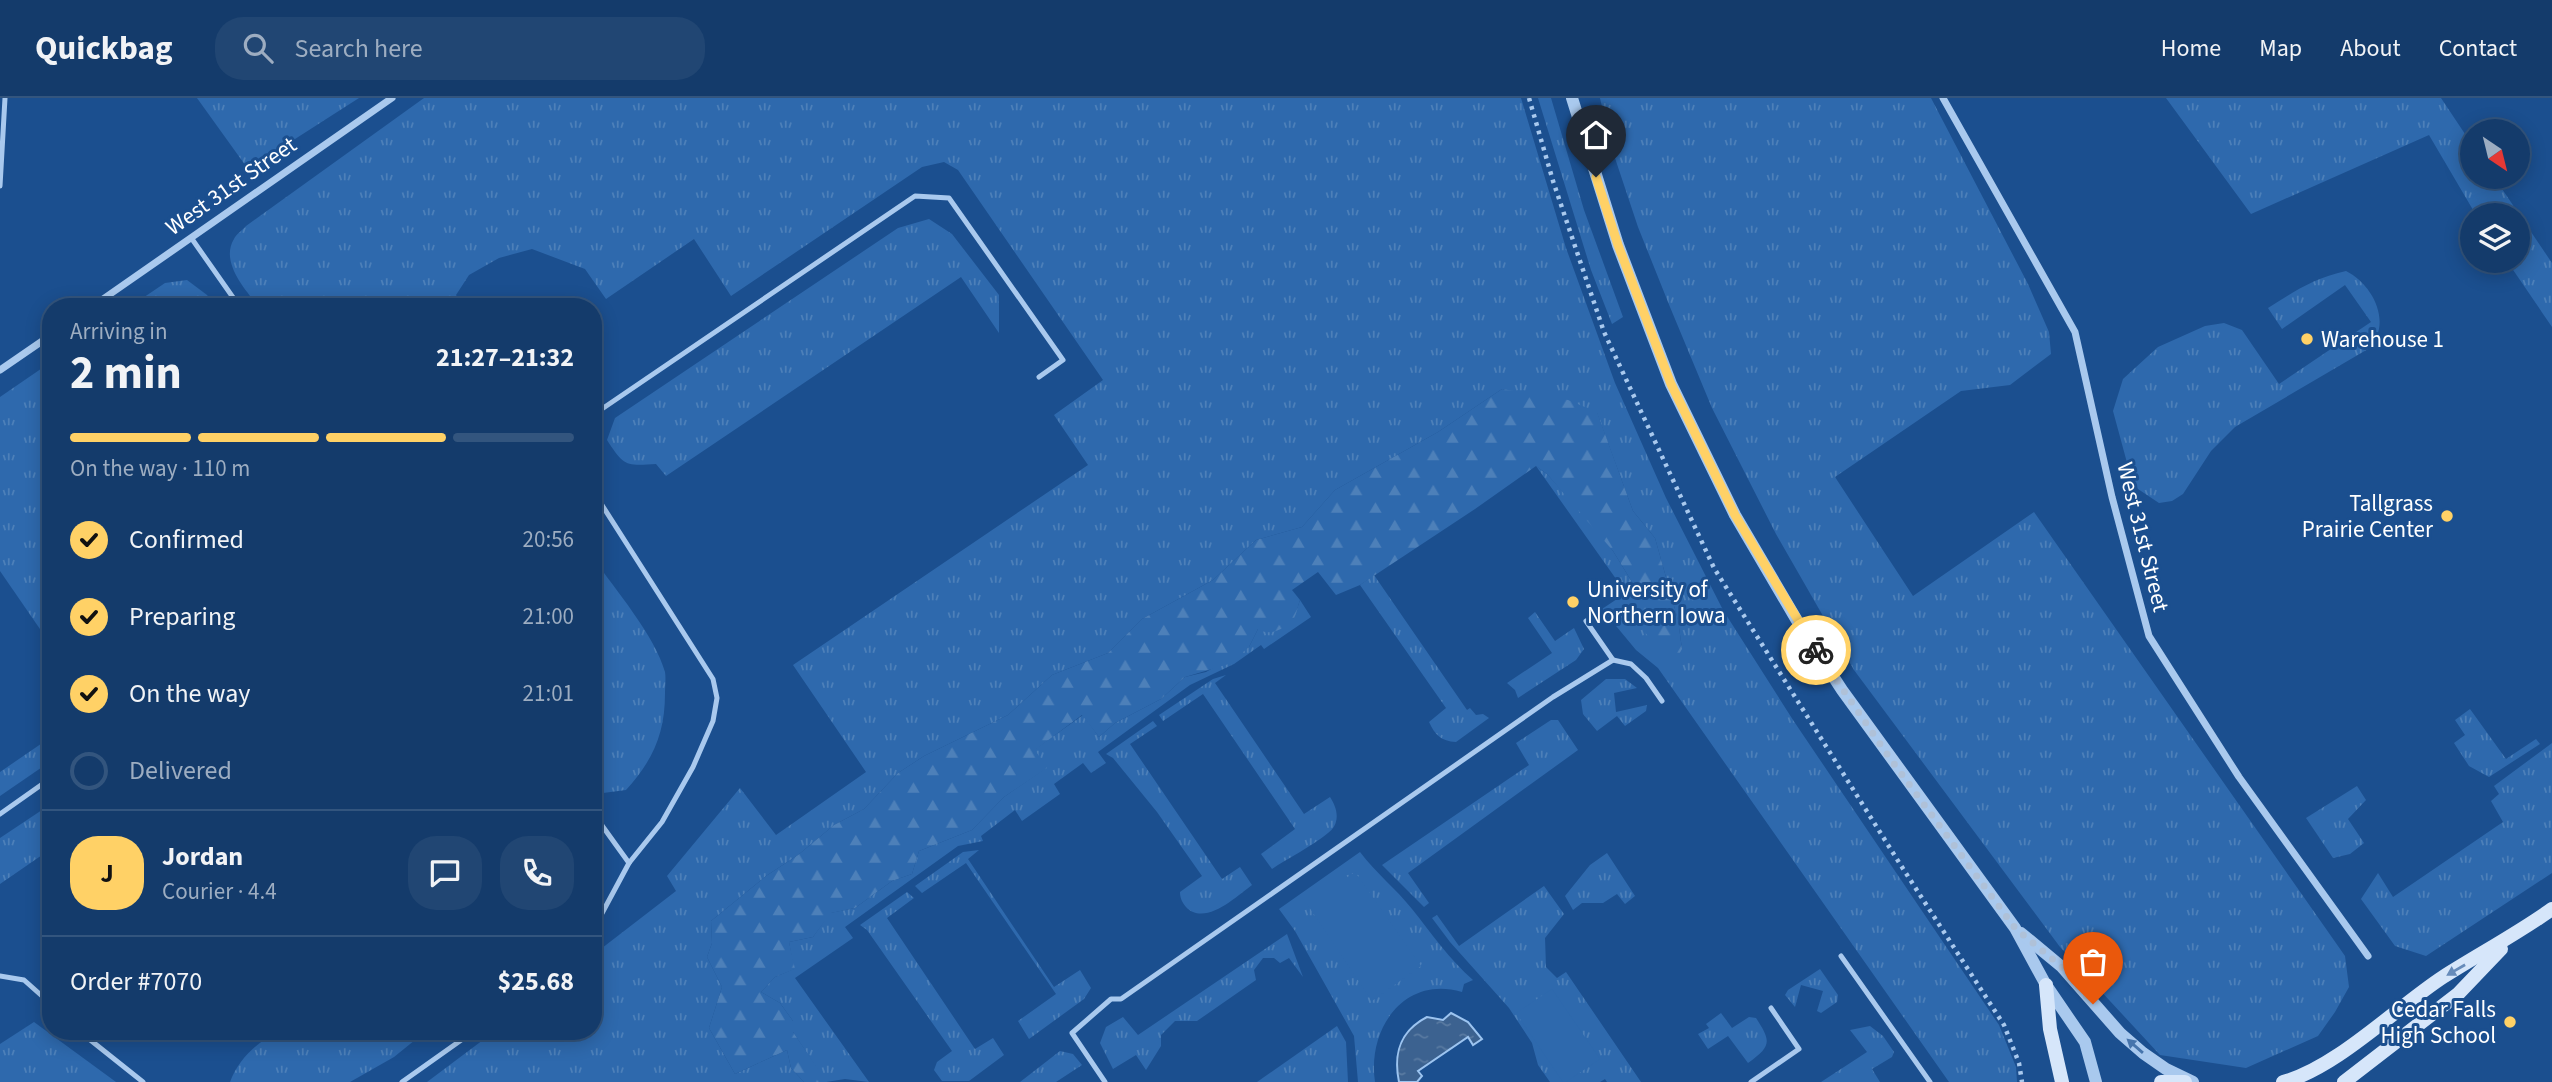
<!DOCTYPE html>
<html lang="en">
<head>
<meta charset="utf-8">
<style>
	:root { --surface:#143b6b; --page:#214673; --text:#f1f3f6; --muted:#9dadc1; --line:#33557e; --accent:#ffd166 }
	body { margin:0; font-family:"Source Sans 3",sans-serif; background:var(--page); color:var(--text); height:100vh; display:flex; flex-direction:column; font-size:26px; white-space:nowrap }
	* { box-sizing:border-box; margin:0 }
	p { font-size:23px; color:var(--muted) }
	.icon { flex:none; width:38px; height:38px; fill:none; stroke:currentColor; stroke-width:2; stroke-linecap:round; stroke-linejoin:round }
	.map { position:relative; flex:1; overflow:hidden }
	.drawer { position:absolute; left:42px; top:200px; width:560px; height:742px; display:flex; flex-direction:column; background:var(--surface); border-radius:28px; box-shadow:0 4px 18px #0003,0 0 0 2px var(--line) }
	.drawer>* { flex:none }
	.needle { width:46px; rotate:145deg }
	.tools { position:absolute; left:2460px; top:21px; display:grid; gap:14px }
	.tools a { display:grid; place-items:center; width:70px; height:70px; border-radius:50%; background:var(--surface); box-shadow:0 4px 18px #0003,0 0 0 2px var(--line); font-size:35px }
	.pin { position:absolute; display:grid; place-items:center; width:60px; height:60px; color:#fff; margin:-72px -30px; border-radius:50% 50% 50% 0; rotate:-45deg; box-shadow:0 0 7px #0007 }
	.pin .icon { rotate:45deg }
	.courier { position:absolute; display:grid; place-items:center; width:70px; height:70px; margin:-35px; border:5px solid #ffd166; border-radius:50%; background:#fff; color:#222; box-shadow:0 2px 9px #0007 }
	.head em { font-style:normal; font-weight:700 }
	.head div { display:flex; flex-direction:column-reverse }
	.head { display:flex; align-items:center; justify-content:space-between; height:119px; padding:0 28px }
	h1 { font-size:46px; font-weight:700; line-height:52px }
	.bar { display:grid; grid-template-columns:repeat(4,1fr); gap:10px 7px; align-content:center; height:84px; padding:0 28px }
	.bar i { height:9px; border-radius:5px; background:var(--line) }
	.bar .active { background:var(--accent) }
	.bar p { grid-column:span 4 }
	.line { display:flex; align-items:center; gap:18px; padding:0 28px; border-top:2px solid var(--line) }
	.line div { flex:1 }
	.round { display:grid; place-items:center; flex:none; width:74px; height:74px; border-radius:28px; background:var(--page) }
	ol { padding:0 28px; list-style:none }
	li { display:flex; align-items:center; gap:21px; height:77px }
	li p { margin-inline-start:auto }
	li .icon { padding:7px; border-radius:50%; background:var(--accent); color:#111; stroke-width:4 }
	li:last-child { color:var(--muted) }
	li i { width:38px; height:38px; border:4px solid var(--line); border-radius:50% }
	header { display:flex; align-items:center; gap:42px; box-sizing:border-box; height:98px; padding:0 35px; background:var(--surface); border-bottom:2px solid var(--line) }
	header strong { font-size:33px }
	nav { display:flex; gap:38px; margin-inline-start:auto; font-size:24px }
	.search { width:490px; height:63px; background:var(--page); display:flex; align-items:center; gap:18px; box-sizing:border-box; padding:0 24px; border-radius:28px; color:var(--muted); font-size:26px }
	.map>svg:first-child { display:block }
	.grass { fill:url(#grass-tufts) }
	.forest { fill:url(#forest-firs) }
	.park { fill:#2e69ad }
	.water { fill:url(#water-ripples); stroke:#9cc4f0; stroke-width:2 }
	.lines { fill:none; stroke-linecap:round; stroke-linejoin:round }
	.path { stroke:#a9c9ee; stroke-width:4.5; stroke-dasharray:3.5 5; stroke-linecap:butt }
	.service { stroke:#a9c9ee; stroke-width:5 }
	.minor { stroke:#a9c9ee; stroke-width:7 }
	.tertiary { stroke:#a9c9ee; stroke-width:12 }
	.secondary { stroke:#d6e6fa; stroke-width:14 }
	.oneway { fill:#668bba }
	.oneway2 { fill:#4674ac }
	.done { stroke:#afc1d8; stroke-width:7; stroke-dasharray:0 12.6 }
	.route { stroke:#ffd166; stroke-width:9 }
	.poi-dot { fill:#ffd166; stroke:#1b4f8f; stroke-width:2.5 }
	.labels { text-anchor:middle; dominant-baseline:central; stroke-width:6; stroke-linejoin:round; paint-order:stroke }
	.street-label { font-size:23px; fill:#fff; stroke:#1b4f8f }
	.poi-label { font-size:23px; fill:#fff; stroke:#1b4f8f; text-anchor:start }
</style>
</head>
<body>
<header>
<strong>Quickbag</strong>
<div class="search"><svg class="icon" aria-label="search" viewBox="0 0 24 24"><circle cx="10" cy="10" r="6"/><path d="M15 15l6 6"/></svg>Search here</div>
<nav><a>Home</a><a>Map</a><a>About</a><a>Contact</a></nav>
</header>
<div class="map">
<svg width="2552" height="984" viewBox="0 0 2552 984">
	<defs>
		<pattern id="grass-tufts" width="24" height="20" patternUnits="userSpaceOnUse" patternTransform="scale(1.75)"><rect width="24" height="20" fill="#2e69ad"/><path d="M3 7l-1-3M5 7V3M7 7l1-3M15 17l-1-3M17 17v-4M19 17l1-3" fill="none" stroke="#4d80b9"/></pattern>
		<pattern id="forest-firs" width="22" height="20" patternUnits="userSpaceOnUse" patternTransform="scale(1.75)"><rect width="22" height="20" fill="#2e69ad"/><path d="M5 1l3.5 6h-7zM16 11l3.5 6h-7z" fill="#4d80b9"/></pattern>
		<pattern id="water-ripples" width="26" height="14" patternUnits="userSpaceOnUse" patternTransform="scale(1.75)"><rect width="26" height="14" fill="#3c6290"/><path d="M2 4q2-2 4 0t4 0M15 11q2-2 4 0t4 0" fill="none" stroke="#597aa1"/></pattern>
	</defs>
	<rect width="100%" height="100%" fill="#1b4f8f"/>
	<g class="grass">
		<polygon points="197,0 359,0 248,71"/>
		<path d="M424,0H1521L1566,150L1615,285L1666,400L1723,512L1793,622L1999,927L2016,969L2017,984H1949L1658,570L1636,552L1602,511L1626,495L1536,368L1547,376L1590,424L1613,453L1640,497L1682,551L1678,522L1655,440L1633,413L1597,315L1502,291L1438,334L1335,392L1302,429L1256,442L1213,482L1142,521L1108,555L1052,577L1008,617L924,658L898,675L864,711L834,727L798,757L766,778L711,823L712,845L707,859L722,889L709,930L735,976L787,952L791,970L804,984H427L495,933H593V857L676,793L667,778L740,690L776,737L866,674L793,567L1088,367L1054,317L1103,282L958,72L944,64L922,69L731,198L694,141L606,201L585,171L532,151L499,160L469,177L456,197L463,208H258C245,191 220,164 234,141C236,136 243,132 246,128Z"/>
		<polygon points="1538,0 1551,0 1584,112 1623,219 1612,226 1591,172"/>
		<polygon points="1600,0 1931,0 2028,186 2049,234 2051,256 2010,287 1961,293 1835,379 1913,498 2034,414 2345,858 2349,889 2335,914 2318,938 2246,970 2160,957 2060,849 1854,572 1776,436 1712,310 1670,209 1638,129 1611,48"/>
		<polygon points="2166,0 2441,0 2473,48 2473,79 2494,79 2552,165 2552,229 2507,163 2518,163 2518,117 2476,117 2429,37 2251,116"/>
		<path d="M929,121L952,136L999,197V235L961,179L666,378L656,366C625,368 624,368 607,342L615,320L898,130Z"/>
		<path d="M2346,173C2374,187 2393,227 2368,251L2235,329L2211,353L2183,396L2172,403L2159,405L2138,391L2129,372L2113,313L2123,281L2135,270L2158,249L2205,228L2224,225L2242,232L2279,286L2371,224L2345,187L2282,231L2268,210C2295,193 2314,180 2346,173Z"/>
		<polygon points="187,182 207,197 215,208 131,208 165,185"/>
		<polygon points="51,264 51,547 0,473 0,299"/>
		<path d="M593,460C615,491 655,538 665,574C666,580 665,589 665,595C665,636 653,662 626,692L603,695L593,682Z"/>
		<path d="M1374,477L1467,612L1470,610L1476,617L1483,616L1489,620L1456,644C1441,643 1435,637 1429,624L1446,610L1360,487Z"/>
		<polygon points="1300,502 1311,519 1264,551 1261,547 1234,566 1190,587 1098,654 1106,665 1091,675 1083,665 1054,686 1060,696 1022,723 1015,712 981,738 983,743 958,748 845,829 853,840 795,880 869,984 845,981 826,984 793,934 793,923 780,905 761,894 775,879 794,871 789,844 813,839 830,815 855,810 892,783 912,776 919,753 972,732 1004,699 1046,670 1034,652 1083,617 1099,639 1115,625 1161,601 1185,579 1206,574 1249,549 1258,531 1294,520"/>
		<polygon points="1535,514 1555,543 1574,530 1584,551 1576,562 1518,600 1515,592 1507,585 1552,555 1528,520"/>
		<path d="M1226,577L1215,585L1304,716L1330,699C1336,708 1340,720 1333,730C1325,741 1285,762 1272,771L1261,756L1295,731L1203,596L1163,623L1159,617L1213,581Z"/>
		<polygon points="1606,581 1625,581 1637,590 1614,595 1616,614 1647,607 1646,613 1625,628 1617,618 1597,633 1583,616 1581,602"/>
		<polygon points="2470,611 2506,661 2536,641 2540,646 2489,679 2469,668 2454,645 2465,637 2455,622"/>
		<polygon points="1551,622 1558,622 1578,652 1408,775 1429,805 1424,809 1382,767 1529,667 1516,645"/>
		<path d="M1153,623L1157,628L1130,646L1222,781L1240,769L1252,787C1237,798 1205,829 1186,809C1182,804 1180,800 1180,794L1202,778L1157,714L1113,660L1106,656Z"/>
		<polygon points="51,639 51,663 0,698 0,674"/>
		<polygon points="2552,645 2552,775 2426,858 2395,848 2361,801 2378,775 2393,799 2503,724 2491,703 2499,696 2494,688"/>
		<polygon points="2357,688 2366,702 2348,721 2364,745 2350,756 2333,760 2306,720"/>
		<polygon points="51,706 51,763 45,755 0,786 0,740"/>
		<polygon points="979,752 968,761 1054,889 1080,872 1091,890 1084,901 1029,941 1018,923 1056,896 966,765 922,795 915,788 963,754"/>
		<path d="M1360,754C1376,775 1396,791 1412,811C1432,836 1449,861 1473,882L1464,886L1462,894C1404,877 1367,931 1375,984H1358L1354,938L1295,833L1279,811Z"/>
		<polygon points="1607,755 1635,798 1625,806 1617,796 1603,805 1582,805 1573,812 1565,798 1590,767"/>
		<polygon points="1544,788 1564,816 1545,840 1546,869 1557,880 1566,874 1641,984 1607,984 1605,981 1600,984 1550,984 1538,967 1532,945 1509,910 1450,844 1432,820 1437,817 1459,848"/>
		<polygon points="907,794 914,800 887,820 975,951 993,940 1004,957 969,983 942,983 934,972 937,964 952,953 867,832 860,827"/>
		<polygon points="1287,836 1303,879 1289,860 1280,865 1274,860 1263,860 1254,872 1256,882 1197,923 1175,923 1161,937 1161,948 1146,972 1136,957 1113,971 1100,945 1106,929 1123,919 1138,937"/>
		<polygon points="1820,871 1838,897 1837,904 1821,915 1817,913 1823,893 1801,887 1795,909 1785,897 1788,892"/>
		<path d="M1721,915L1732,930L1749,919L1756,920C1771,943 1772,948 1748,965L1728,938L1708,951L1698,936L1709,930L1706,926Z"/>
		<polygon points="34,924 116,984 0,984 0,946"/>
		<polygon points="1337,928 1346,944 1348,984 1257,984"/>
		<polygon points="1870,928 1883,938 1894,954 1892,959 1872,971 1880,984 1821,984 1867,954 1850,932"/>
		<path d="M278,933H416L415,942L394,959L350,984H230C239,960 257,945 278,933Z"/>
		<polygon points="1060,953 1073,956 1082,967 1056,984 1020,984"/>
	</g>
	<path class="forest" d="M1502,291L1568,302L1597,314L1633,413L1655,440L1678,522L1682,551L1678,558L1668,561L1658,553L1645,534L1640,497L1613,453L1547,376L1536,368L1475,411L1360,487L1336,497L1318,474L1292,492L1300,502C1298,507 1297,515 1294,520C1286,531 1269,539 1258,531L1249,549L1229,566L1185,579L1161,601L1115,625L1099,639L1082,617L1035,652L1047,670L1004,699L972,732L919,753L912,776L892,783L855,810L831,815L813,839L789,844L795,871L775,879L761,894L780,905L793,923V934L827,984H804L791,970L787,952L735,976L709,930L722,889L707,859L712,845L711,823L766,778L798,757L834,727L864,711L898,675L924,658L1008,617L1052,577L1108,555L1142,521L1213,482L1256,442L1302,429L1335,392L1438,334Z"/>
	<g class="park">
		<polygon points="1355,774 1421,868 1372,903 1307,806"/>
		<polygon points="1552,891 1600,961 1566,984 1563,984 1516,915"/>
	</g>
	<path class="water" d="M1451,915L1468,924L1482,941L1473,947L1468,939L1418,973L1422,978L1417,984H1399C1393,955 1400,933 1427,919L1443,922Z"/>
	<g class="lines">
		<polyline class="path" points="1529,0 1553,83 1604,234 1714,470 1900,766 2004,927 2019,965 2022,984"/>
		<g class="service">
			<polyline points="0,88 5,0"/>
			<polyline points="192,141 239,208"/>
			<polyline points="593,317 915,98 949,100 1063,262 1039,279"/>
			<polyline points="593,393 713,581 717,600 713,623 693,669 662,724 629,765 593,832"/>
			<polyline points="1586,523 1613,562 1631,566 1646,580 1662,603"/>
			<polyline points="593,715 629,765"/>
			<polyline points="0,716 51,680"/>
			<polyline points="1841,858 1930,984"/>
			<polyline points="0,878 24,882 51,906"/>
			<polyline points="79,933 143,984"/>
			<polyline points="402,984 474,933"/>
			<polyline points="1105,984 1072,935 1111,901 1121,901 1553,599 1613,562"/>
			<polyline points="1751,984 1799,951 1771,910"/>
		</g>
		<g class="minor">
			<polyline points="1943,0 2075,234 2112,399 2149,538 2239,679 2368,858"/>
			<polyline points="93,208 392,0"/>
			<polyline points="0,272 51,237"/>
		</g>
		<g class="tertiary">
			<polyline points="1572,0 1618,147 1671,286 1735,417 1799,526 1842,592 2015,830 2046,887 2085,944 2096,984"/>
			<polyline points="2021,835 2062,869 2120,935 2143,955 2166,971 2193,984"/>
		</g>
		<g class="secondary">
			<polyline points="2046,887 2050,931 2062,984"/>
			<polyline points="2161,984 2185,984"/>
			<path d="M2283,984C2335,971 2397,909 2443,879C2479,856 2517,836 2552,811"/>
			<polyline points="2344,984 2458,896 2501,851"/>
		</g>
	</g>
	<defs><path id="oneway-solid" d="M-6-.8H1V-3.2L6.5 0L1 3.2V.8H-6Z" transform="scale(1.75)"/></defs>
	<use class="oneway" href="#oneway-solid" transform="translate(2456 872) rotate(150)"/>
	<use class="oneway2" href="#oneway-solid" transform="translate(2135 948) rotate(-139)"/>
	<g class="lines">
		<polyline class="done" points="1816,552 1889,659 2015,830 2062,869 2093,906"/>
		<polyline class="route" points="1596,79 1618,147 1671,286 1735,417 1816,552"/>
	</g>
	<g class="poi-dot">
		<circle cx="2307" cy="241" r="7"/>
		<circle cx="2447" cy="418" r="7"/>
		<circle cx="1573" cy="504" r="7"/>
		<circle cx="2510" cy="924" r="7"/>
	</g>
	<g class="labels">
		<g class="street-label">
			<text transform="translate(231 88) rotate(-35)">West 31st Street</text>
			<text transform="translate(2143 439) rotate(76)">West 31st Street</text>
		</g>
		<g class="poi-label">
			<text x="2321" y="241">Warehouse 1</text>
			<text x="2433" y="405" text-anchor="end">Tallgrass<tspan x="2433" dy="26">Prairie Center</tspan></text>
			<text x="1587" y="491">University of<tspan x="1587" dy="26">Northern Iowa</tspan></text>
			<text x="2496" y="911" text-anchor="end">Cedar Falls<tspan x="2496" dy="26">High School</tspan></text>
		</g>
	</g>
</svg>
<div class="tools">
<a><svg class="needle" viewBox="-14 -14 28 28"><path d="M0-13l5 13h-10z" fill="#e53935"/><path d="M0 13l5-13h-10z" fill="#9dadc1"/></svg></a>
<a><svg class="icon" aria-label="layers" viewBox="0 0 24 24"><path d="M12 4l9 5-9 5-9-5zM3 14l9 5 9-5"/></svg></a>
</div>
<div class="pin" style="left:2093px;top:906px;background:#ea580c"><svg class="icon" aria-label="bag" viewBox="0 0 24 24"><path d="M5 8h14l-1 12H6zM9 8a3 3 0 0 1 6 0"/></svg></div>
<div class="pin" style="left:1596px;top:79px;background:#1f2937"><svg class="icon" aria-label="home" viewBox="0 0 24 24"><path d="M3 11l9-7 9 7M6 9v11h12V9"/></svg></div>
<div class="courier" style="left:1816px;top:552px"><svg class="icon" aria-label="bike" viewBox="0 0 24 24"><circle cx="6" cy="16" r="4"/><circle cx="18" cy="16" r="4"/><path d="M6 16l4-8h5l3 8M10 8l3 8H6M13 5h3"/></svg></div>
<section class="drawer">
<div class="head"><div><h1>2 min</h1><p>Arriving in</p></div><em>21:27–21:32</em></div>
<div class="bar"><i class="active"></i><i class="active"></i><i class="active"></i><i></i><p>On the way · 110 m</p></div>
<ol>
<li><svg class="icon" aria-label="check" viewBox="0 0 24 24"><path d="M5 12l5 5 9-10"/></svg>Confirmed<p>20:56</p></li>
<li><svg class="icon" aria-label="check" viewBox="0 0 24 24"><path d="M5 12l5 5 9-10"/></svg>Preparing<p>21:00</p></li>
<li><svg class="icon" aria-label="check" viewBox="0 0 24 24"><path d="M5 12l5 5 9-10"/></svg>On the way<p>21:01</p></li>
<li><i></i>Delivered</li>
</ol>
<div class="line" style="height:126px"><b class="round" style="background:var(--accent);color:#111">J</b><div><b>Jordan</b><p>Courier · 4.4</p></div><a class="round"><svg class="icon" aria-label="chat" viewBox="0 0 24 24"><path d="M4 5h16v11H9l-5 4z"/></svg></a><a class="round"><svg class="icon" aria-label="phone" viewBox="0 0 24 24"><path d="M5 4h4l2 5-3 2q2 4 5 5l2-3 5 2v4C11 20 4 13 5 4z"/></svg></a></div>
<div class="line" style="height:91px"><div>Order #7070</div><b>$25.68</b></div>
</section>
</div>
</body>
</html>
